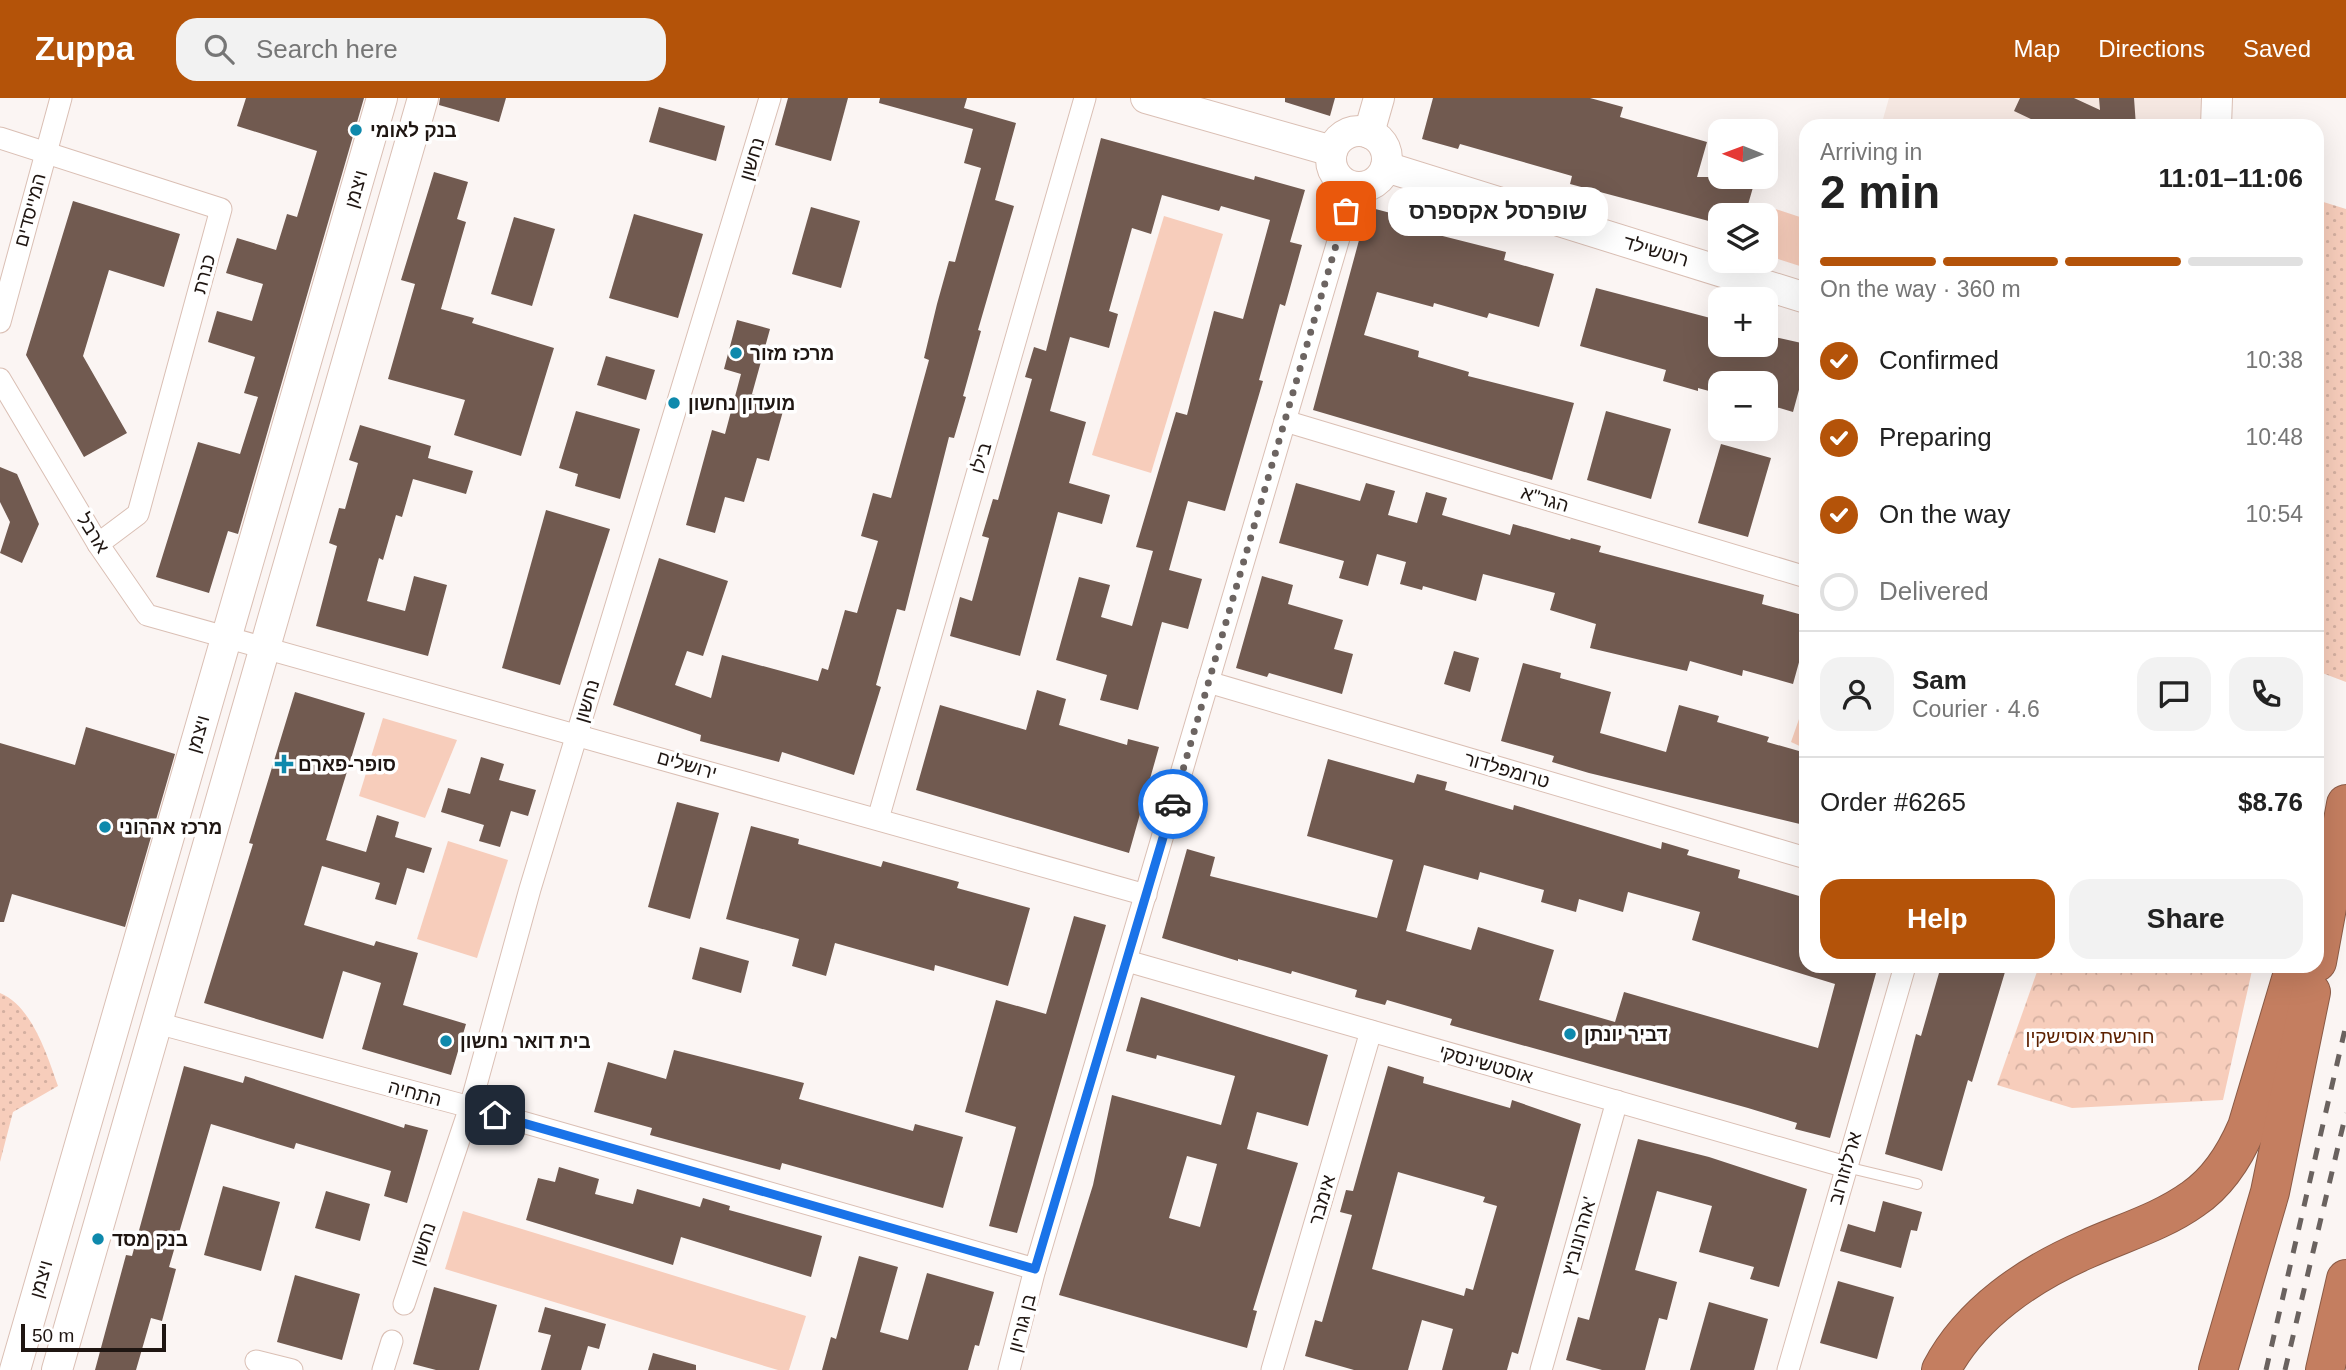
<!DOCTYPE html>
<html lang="en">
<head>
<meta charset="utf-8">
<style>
	:root { --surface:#fff; --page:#f2f2f2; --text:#222; --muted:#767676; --line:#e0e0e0; --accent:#b45309 }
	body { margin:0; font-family:Arial,"Noto Sans Hebrew",sans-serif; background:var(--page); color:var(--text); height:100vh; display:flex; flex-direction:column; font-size:26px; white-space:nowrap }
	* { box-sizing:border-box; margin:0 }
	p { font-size:23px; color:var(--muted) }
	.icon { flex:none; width:38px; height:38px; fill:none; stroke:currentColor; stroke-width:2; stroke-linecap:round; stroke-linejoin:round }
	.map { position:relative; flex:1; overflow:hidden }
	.details { position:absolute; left:1799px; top:21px; width:525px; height:854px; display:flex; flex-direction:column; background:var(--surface); border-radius:21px; box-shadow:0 7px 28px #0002 }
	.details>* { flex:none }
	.needle { width:46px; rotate:271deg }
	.buttons { position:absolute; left:1708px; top:21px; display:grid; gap:14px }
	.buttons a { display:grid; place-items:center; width:70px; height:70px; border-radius:14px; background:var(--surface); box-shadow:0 7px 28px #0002; font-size:35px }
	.scale { position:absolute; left:21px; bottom:18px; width:145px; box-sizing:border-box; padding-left:7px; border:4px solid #1f1612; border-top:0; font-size:19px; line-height:24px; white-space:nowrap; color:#1f1612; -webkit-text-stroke:5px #fff; paint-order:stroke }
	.pin { position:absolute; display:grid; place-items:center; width:60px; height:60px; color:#fff; margin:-30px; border-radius:14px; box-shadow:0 4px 10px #0006 }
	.courier { position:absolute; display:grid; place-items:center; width:70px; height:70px; margin:-35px; border:5px solid #1a73e8; border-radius:50%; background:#fff; color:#222; box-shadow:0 2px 9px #0007 }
	.bubble { position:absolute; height:49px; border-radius:21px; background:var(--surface); box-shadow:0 7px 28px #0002; font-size:23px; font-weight:800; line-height:49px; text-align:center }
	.head em { font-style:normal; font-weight:800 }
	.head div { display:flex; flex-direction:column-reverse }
	.head { display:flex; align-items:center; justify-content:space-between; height:119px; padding:0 21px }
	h1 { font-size:46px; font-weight:800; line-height:52px }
	.bar { display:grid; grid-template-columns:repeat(4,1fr); gap:10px 7px; align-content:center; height:84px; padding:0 21px }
	.bar i { height:9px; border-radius:5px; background:var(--line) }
	.bar .selected { background:var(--accent) }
	.bar p { grid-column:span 4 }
	.line { display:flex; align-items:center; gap:18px; padding:0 21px; border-top:2px solid var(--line) }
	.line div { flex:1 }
	.round { display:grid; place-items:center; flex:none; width:74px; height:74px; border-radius:21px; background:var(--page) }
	ol { padding:0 21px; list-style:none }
	li { display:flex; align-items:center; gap:21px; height:77px }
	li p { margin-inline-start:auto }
	li .icon { padding:7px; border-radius:50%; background:var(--accent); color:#fff; stroke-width:4 }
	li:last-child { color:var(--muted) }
	li i { width:38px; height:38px; border:4px solid var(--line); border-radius:50% }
	.action { display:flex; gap:14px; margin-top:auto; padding:14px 21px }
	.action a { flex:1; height:80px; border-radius:21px; background:var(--accent); color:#fff; font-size:28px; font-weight:800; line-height:80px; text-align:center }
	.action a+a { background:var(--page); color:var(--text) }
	header { display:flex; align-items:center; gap:42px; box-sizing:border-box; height:98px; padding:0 35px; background:var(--accent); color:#fff }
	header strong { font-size:33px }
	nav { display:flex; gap:38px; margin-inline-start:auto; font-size:24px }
	.search { width:490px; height:63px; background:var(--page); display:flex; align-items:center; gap:18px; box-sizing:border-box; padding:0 24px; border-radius:21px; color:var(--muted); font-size:26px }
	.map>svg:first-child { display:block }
	.built { fill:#f6e8e2 }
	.grass { fill:url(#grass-dots) }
	.forest { fill:url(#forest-crowns) }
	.green { fill:#f7cdbb }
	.building { fill:#715a50; fill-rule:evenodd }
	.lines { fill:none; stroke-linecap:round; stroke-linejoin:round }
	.lane-casing { stroke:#dabfb4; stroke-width:12 }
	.street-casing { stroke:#dabfb4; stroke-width:23 }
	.secondary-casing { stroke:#dabfb4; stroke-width:32 }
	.highway-casing { stroke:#8a5a45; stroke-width:40 }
	.lane { stroke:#fff; stroke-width:10 }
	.street { stroke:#fff; stroke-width:21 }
	.secondary { stroke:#fff; stroke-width:30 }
	.highway { stroke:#c47e60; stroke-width:38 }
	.rail { stroke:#6a625f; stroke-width:5; stroke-dasharray:12 12; stroke-linecap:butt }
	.done { stroke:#6c6461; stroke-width:7; stroke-dasharray:0 12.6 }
	.route { stroke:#1a73e8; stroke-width:9 }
	.poi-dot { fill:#0e89ac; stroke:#fff; stroke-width:2.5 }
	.labels { text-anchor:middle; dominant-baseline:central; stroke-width:7; stroke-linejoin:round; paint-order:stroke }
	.poi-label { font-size:19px; font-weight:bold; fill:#1f1612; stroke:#fff; text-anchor:start }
	.street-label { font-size:19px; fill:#1f1612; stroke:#fff }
	.park-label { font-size:19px; fill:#5d2100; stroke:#fff }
</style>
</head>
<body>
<header>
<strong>Zuppa</strong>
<div class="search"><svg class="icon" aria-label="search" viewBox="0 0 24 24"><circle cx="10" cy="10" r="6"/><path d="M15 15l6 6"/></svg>Search here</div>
<nav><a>Map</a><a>Directions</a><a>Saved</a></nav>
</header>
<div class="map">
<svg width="2346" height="1272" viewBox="0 0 2346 1272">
	<defs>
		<pattern id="grass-dots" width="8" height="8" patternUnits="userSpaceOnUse" patternTransform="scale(1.75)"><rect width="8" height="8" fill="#f7cdbb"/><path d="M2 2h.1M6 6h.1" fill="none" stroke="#d3afa0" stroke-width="1.8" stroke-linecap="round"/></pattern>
		<pattern id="forest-crowns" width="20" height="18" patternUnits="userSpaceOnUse" patternTransform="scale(1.75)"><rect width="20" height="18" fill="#f7cdbb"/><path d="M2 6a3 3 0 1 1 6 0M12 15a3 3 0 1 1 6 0" fill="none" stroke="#d3afa0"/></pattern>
	</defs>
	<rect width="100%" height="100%" fill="#fbf5f3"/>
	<polygon class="built" points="1889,0 2198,0 2204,2 2202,28 1881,28"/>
	<g class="grass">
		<polygon points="2317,102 2346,111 2346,584 2317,573"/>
		<path d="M0,895C32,908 47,957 58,988L13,1014L0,1064Z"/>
	</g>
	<polygon class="forest" points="2039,868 2253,868 2223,1002 2072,1010 1997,987"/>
	<g class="green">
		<polygon points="1757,105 1806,121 1806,170 1766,157 1766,117 1754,117"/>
		<polygon points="1164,118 1223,136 1151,375 1092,357"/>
		<polygon points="1806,601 1806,651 1791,644"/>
		<polygon points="383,620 457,642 425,720 359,698"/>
		<polygon points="448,743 508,762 477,860 417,841"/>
		<polygon points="463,1113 806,1218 789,1272 778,1272 445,1171"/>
	</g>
	<g class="building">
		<polygon points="246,0 364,0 238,436 228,433 209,495 156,479 198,344 240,356 258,299 244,295 255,259 208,244 217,213 252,223 263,186 226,175 237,140 276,152 287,116 297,119 317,53 237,28"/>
		<polygon points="440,0 506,0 499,24 439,7"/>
		<polygon points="788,0 848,0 831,63 775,47"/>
		<polygon points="880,0 967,0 964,10 1016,25 995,102 1014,108 978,232 981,233 963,298 966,299 954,340 949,339 905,513 897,511 876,587 881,589 854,677 782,654 779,664 700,643 701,637 613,607 659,460 728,483 703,558 687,553 675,587 711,600 722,557 818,583 822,570 828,572 845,512 857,515 878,443 861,438 873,395 891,400 929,262 924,260 937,206 949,163 955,164 981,70 964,65 973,31 879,5"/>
		<polygon points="1285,0 1335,0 1330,18 1285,4"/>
		<polygon points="1433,0 1590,0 1623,9 1620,19 1707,44 1697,79 1756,79 1745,117 1720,117 1720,126 1570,86 1572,78 1460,46 1458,51 1422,41"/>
		<polygon points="2020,0 2074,0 2100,12 2099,0 2134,0 2136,28 2046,28 2014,13"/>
		<polygon points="659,9 725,28 716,63 649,44"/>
		<polygon points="1101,40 1254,82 1255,78 1305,92 1290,144 1302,147 1285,208 1280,206 1259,282 1263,283 1225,413 1188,403 1169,472 1202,481 1188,531 1162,524 1138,612 1100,602 1107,577 1056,562 1079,479 1110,487 1101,519 1132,528 1153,453 1136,449 1176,314 1187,317 1214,213 1243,221 1270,122 1221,108 1219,113 1162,97 1151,136 1132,130 1109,213 1118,216 1109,250 1070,239 1050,313 1086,324 1069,385 1110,397 1102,426 1058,414 1020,558 950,538 960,499 972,503 989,440 982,438 993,401 998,402 1032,281 1025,279 1034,249 1046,253"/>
		<polygon points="434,74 468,84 457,121 466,124 441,211 474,220 472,225 554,250 521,358 454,337 465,302 388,281 415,186 401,182"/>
		<polygon points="73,103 180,136 164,189 109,172 83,258 127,335 84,359 26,257"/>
		<polygon points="811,109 860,123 841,190 792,176"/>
		<polygon points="1368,109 1398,117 1395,126 1506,154 1504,162 1554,176 1539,229 1489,215 1487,220 1434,205 1433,209 1377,194 1364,237 1419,253 1418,259 1469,274 1468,278 1574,305 1552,382 1313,312"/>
		<polygon points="634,116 703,136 678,220 609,200"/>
		<polygon points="514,119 555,131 532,208 491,196"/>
		<polygon points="1596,190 1718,222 1711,247 1766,247 1766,237 1806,246 1806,266 1793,314 1766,306 1766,285 1720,285 1720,296 1698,290 1698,293 1663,283 1666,272 1580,248"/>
		<polygon points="737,222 770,231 752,296 785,306 769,363 757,360 744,404 725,399 715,435 686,427 712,332 725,336 741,276 724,271"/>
		<polygon points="606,258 655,272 646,302 597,287"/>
		<polygon points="576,313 640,331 620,401 575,388 578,376 559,370"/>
		<polygon points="1606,313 1671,331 1651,401 1587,382"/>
		<polygon points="360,327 431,348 428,360 473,373 466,396 413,381 402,419 396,417 383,462 379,460 367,503 405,513 414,478 447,487 428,558 316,528 337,448 329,445 339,410 345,411 358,365 349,362"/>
		<polygon points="1721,346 1771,360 1748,439 1698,425"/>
		<polygon points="0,369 17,376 39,426 22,465 0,455 10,424 0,404"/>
		<polygon points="1296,385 1360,403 1366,385 1395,393 1388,417 1417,425 1426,394 1447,400 1442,417 1510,437 1513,426 1570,442 1571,440 1601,448 1599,454 1764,497 1762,506 1806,518 1806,539 1793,586 1743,572 1742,578 1690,563 1687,573 1590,550 1596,526 1550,512 1555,495 1483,476 1476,503 1423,488 1422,492 1400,486 1406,464 1377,456 1368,488 1339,480 1344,463 1279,445"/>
		<polygon points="546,412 610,431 560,587 502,570"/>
		<polygon points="1262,478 1293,487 1288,506 1343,522 1334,551 1353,556 1342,596 1269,575 1267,579 1236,570"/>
		<polygon points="1454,553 1479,560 1470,594 1444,586"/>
		<polygon points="1523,565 1561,575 1560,580 1611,594 1600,635 1666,654 1679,607 1719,618 1717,624 1769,639 1767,644 1806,655 1804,727 1589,675 1552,664 1554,658 1501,643"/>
		<polygon points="1037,592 1066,601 1059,627 1127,647 1128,641 1159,649 1129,755 916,692 940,607 1026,632"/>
		<polygon points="295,594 365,615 326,742 366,754 377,717 399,724 395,739 432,750 424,775 407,770 396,807 375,801 380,785 322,768 304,827 374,848 376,843 418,855 403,907 466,926 451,977 362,951 381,885 343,873 323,941 204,905 253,746 249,745"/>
		<polygon points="86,629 175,656 125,829 12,796 4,824 0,824 0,645 75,667"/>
		<polygon points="481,659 504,666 499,682 536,692 528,718 511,713 500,749 479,743 484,727 441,714 448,690 470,696"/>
		<path d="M1328,661L1414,685L1417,676L1447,684L1445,692L1513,712L1514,707L1661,751L1662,744L1689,752L1687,757L1740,772L1738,780L1806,800V868H1878L1830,1040L1795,1031L1797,1025L1748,1010L1450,927L1452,921L1387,902L1385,907L1355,899L1357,892L1292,873L1291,876L1238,861V863L1162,840L1187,751L1215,759L1210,778L1377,820L1393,762L1307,738ZM1424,767L1478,782L1480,774L1544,792L1541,804L1576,814L1579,801L1623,814L1628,794L1700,814L1692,842L1835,886L1818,950L1624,894L1615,924L1539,902L1554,852L1478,829L1471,852L1406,833Z"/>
		<polygon points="677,704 719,715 690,821 648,809"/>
		<polygon points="751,728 799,741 798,746 881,769 883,763 959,784 957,790 1030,810 1008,888 935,867 934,873 835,845 826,878 792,868 799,841 726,821"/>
		<polygon points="1074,818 1106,827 1017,1135 989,1128 1016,1029 965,1014 996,902 1046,916"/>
		<polygon points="700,849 749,863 741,895 692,881"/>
		<polygon points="1941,868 1984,868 2005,874 1972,984 1968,982 1942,1073 1885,1056 1916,936 1921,938"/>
		<path d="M1141,899L1328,957L1308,1028L1257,1014L1247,1051L1298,1065L1253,1212L1257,1213L1247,1250L1059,1197L1093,1087L1112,997L1221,1027L1235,978L1157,957L1156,961L1126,953ZM1187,1058L1217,1066L1200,1129L1169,1120Z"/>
		<polygon points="674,952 804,985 799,1001 913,1033 915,1026 963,1039 943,1110 782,1065 780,1072 698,1050 650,1037 652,1030 594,1014 608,964 666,981"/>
		<polygon points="184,968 243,985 245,978 404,1030 405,1026 428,1032 407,1105 384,1098 391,1073 296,1045 294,1051 211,1026 169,1169 176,1171 162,1223 151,1220 136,1272 95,1272 126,1157 132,1158"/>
		<path d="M1388,968L1424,979L1423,985L1510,1010L1512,1002L1581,1026L1518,1256L1512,1254L1507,1272H1442L1453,1231L1422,1222L1408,1272H1354L1305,1258L1315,1222L1322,1224L1352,1117L1340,1114L1346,1092L1353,1093ZM1398,1074L1485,1099L1483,1104L1497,1108L1473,1192L1466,1190L1464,1198L1372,1171Z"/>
		<polygon points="1638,1041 1709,1059 1807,1091 1779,1189 1750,1181 1754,1169 1699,1154 1712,1108 1657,1093 1635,1172 1677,1184 1667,1222 1659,1220 1645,1272 1602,1272 1566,1262 1578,1219 1589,1222"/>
		<polygon points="559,1069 599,1081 595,1096 633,1106 637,1091 700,1109 703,1100 730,1108 729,1112 822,1138 811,1179 681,1139 673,1167 526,1122 538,1080 555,1084"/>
		<polygon points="223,1088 280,1104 261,1173 204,1157"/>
		<polygon points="326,1093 370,1106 360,1143 315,1130"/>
		<polygon points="1883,1103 1922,1114 1917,1133 1911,1132 1901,1170 1840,1153 1848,1126 1875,1134"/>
		<polygon points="859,1158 898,1169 880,1234 908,1242 927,1175 994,1194 979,1248 975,1247 968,1272 822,1272 831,1239 836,1241"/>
		<polygon points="295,1177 360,1196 342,1262 277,1244"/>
		<polygon points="1838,1183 1894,1199 1877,1261 1820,1245"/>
		<polygon points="434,1189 497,1207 479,1272 436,1272 413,1266"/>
		<polygon points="1709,1204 1768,1221 1754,1272 1690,1272"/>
		<polygon points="545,1209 606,1226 599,1251 588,1248 581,1272 541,1272 551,1237 538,1234"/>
		<polygon points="653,1255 696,1267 696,1272 648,1272"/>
	</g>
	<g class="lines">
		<defs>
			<polyline id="lane" points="1846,1069 1917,1086"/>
			<g id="street">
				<polyline points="0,40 221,111 138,416 98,446"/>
				<polyline points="0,224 61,0"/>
				<polyline points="0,281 98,446 147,517 1146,797"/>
				<polyline points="1285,323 1806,479"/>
				<polyline points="1208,584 1806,760"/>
				<polyline points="878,721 1085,0"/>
				<polyline points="1127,863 1846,1069"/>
				<polyline points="157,925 470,1009 1035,1171"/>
				<polyline points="404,1206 470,1009 530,791 770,0"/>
				<polyline points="256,1263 292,1272"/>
				<polyline points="383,1272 392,1243"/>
				<polyline points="1009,1272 1035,1171 1354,89"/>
				<polyline points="1272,1272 1371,933"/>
				<polyline points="1541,1272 1617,1003"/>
				<polyline points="1788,1272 1905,868"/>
			</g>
			<g id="secondary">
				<polyline points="1146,0 1332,53"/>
				<polyline points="2216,28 2217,0"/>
				<circle cx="1359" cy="61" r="28"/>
				<polyline points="1369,35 1379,0"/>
				<polyline points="1386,69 1806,200"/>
				<polyline points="15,1272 382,0"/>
				<polyline points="57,1272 423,0"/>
			</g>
			<g id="highway">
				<polyline points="2317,864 2346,706"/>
				<path d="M1941,1272C1971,1215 2029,1176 2087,1151C2122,1135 2161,1124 2193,1101C2218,1084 2235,1057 2247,1029L2295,868"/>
				<polyline points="2218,1272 2270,1094 2311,894"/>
				<polyline points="2325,1272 2346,1181"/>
			</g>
		</defs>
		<use href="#lane" class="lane-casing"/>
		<use href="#street" class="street-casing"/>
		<use href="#secondary" class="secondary-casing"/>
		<use href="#highway" class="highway-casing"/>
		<use href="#lane" class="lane"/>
		<use href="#street" class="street"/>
		<use href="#secondary" class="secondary"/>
		<use href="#highway" class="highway"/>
		<g class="rail">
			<polyline points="2266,1272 2346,927"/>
			<polyline points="2285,1272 2346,1015"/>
		</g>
	</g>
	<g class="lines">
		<polyline class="done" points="1173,706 1346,113"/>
		<polyline class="route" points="495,1017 1035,1171 1173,706"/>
	</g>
	<g class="poi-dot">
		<circle cx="356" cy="32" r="7"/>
		<circle cx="736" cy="255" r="7"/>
		<circle cx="674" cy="305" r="7"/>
		<path d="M280.5 655.5h7v7h7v7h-7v7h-7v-7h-7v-7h7z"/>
		<circle cx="105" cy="729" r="7"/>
		<circle cx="1570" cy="936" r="7"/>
		<circle cx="446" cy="943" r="7"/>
		<circle cx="98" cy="1141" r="7"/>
	</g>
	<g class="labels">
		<g class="poi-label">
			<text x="370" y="32">בנק לאומי</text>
			<text x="750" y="255">מרכז מזור</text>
			<text x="688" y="305">מועדון נחשון</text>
			<text x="298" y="666">סופר-פארם</text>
			<text x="119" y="729">מרכז אהרוני</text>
			<text x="1584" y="936">דביר יונתן</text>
			<text x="460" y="943">בית דואר נחשון</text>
			<text x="112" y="1141">בנק מסד</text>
		</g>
		<g class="street-label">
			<text transform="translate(752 61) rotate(-73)">נחשון</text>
			<text transform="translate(356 91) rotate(-74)">ויצמן</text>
			<text transform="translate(30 112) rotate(-75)">המייסדים</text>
			<text transform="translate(1656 153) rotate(17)">רוטשילד</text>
			<text transform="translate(204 176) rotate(-75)">כנרת</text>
			<text transform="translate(981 360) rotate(-74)">בילו</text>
			<text transform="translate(1545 401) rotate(17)">הגר"א</text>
			<text transform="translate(93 435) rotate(58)">ארבל</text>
			<text transform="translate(587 603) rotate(-73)">נחשון</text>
			<text transform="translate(198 636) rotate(-74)">ויצמן</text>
			<text transform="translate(687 667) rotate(16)">ירושלים</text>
			<text transform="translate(1507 672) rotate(16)">טרומפלדור</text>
			<text transform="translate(1486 966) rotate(16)">אוסטשינסקי</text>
			<text transform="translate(415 995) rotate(15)">התחיה</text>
			<text transform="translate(1845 1070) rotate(-74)">ארלוזורוב</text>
			<text transform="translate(1322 1102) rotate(-74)">אימבר</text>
			<text transform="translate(1579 1138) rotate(-74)">אהרונוביץ'</text>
			<text transform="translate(423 1146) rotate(-72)">נחשון</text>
			<text transform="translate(41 1181) rotate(-74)">ויצמן</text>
			<text transform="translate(1022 1225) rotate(-75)">בן גוריון</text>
		</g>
		<g class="park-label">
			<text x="2090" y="938">חורשת אוסישקין</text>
		</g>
	</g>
</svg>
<div class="buttons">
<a><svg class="needle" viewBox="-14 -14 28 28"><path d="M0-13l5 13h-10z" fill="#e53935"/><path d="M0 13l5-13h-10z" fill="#767676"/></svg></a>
<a><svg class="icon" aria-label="layers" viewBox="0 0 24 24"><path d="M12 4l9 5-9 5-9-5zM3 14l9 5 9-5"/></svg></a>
<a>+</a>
<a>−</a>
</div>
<div class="scale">50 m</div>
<div class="pin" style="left:1346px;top:113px;background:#ea580c"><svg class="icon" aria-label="bag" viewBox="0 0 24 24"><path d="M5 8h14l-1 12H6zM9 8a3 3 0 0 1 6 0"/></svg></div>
<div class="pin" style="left:495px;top:1017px;background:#1f2937"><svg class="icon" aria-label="home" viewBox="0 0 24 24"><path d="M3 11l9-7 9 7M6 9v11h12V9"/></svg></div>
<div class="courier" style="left:1173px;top:706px"><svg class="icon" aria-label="car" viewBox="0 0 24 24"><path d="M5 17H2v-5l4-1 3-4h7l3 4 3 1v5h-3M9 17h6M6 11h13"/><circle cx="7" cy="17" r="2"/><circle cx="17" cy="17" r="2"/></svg></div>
<div class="bubble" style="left:1388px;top:89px;width:220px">שופרסל אקספרס</div>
<section class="details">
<div class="head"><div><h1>2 min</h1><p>Arriving in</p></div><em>11:01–11:06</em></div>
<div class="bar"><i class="selected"></i><i class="selected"></i><i class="selected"></i><i></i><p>On the way · 360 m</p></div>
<ol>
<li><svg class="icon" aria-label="check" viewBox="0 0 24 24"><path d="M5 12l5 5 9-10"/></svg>Confirmed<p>10:38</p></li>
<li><svg class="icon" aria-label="check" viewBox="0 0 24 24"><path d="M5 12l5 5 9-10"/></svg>Preparing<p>10:48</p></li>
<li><svg class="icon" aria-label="check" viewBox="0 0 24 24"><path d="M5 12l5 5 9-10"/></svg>On the way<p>10:54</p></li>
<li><i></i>Delivered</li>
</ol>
<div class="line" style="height:126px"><a class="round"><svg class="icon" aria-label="person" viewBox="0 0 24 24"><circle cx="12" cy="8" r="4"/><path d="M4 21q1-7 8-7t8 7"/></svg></a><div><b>Sam</b><p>Courier · 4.6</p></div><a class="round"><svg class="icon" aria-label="chat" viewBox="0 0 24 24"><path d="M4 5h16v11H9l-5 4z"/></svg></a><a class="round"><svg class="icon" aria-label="phone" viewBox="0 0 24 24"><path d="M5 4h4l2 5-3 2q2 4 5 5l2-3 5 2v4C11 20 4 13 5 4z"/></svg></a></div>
<div class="line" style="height:91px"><div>Order #6265</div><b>$8.76</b></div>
<div class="action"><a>Help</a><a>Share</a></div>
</section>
</div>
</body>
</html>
